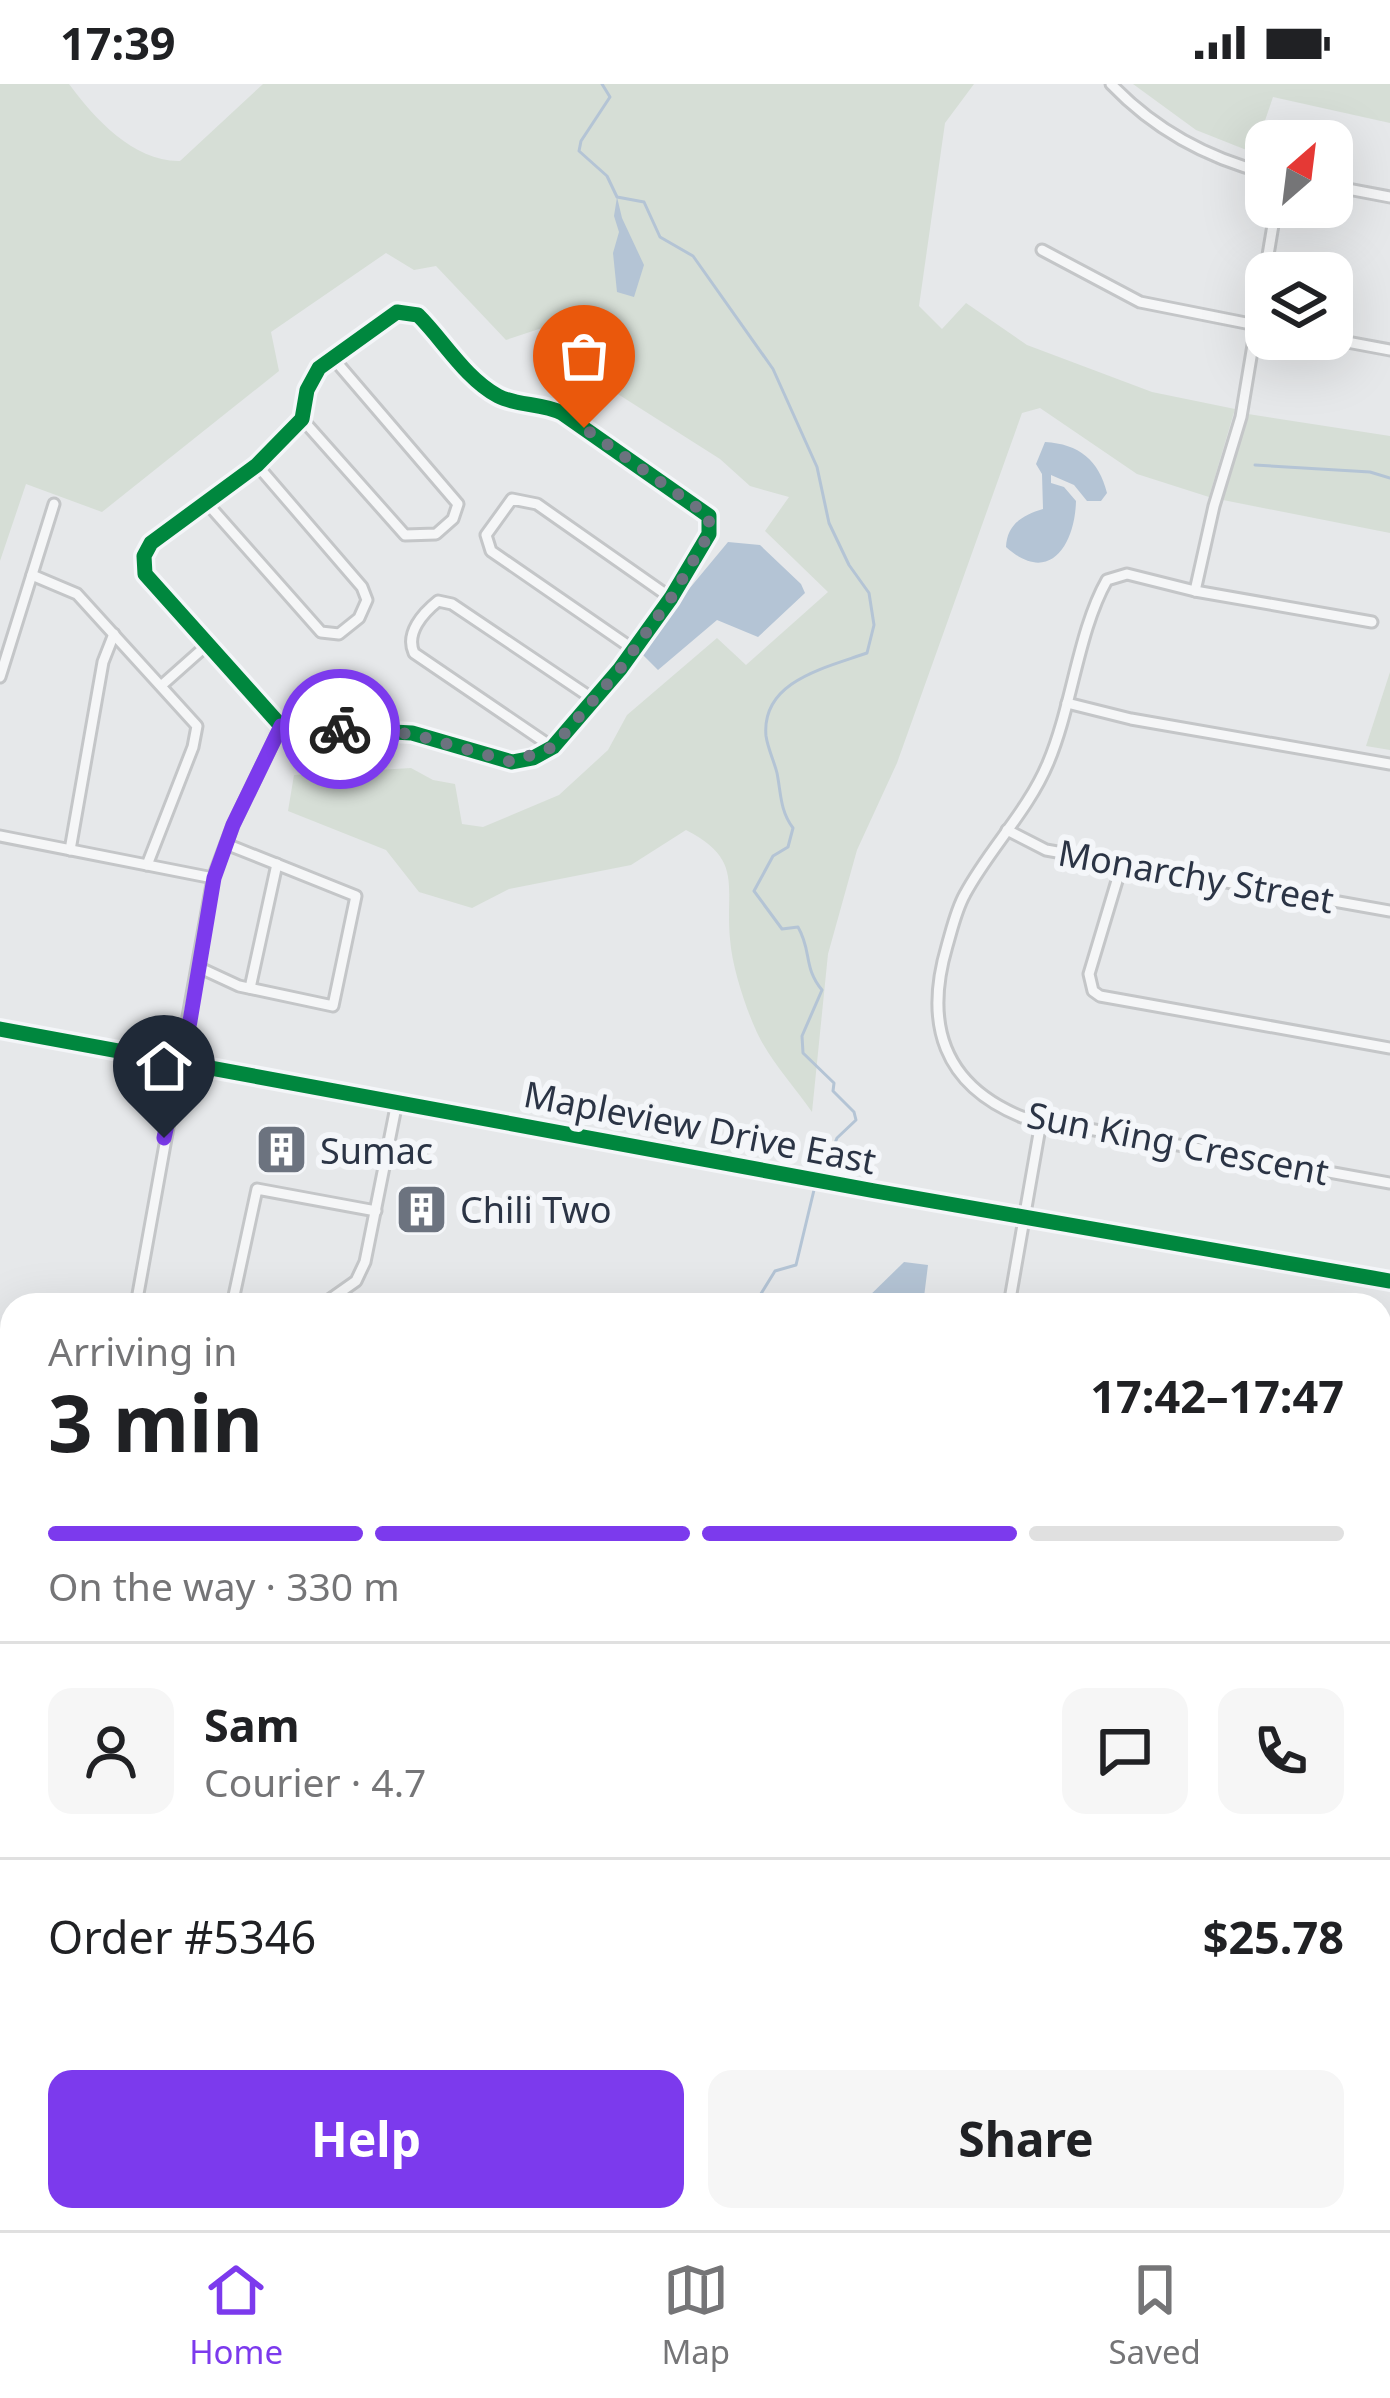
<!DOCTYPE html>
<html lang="en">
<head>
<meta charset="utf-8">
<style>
	:root { --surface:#fff; --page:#f6f6f6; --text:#202124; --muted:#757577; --line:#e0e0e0; --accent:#7c3aed }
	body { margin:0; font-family:"Noto Sans",sans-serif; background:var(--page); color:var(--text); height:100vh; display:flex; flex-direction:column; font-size:45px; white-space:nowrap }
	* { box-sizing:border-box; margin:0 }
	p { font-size:39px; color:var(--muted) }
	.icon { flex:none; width:66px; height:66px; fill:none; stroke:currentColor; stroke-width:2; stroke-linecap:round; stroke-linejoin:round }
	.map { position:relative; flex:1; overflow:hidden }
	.details { position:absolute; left:0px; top:1209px; width:1392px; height:939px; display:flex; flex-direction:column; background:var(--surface); border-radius:36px 36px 0 0; box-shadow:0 12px 48px #0002 }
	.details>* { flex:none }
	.needle { width:78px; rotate:28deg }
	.tools { position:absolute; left:1245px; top:36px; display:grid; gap:24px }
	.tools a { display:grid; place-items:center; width:108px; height:108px; border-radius:24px; background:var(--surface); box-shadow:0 12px 48px #0002; font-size:60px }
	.pin { position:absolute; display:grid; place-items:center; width:102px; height:102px; color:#fff; margin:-123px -51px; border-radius:50% 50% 50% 0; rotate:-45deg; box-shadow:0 0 12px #0007 }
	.pin .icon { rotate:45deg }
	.courier { position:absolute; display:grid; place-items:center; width:120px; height:120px; margin:-60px; border:9px solid #7c3aed; border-radius:50%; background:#fff; color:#222; box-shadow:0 3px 15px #0007 }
	.headline em { font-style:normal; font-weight:700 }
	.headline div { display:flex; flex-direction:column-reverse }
	.headline { display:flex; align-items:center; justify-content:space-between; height:204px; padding:0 48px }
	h1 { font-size:78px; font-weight:700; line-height:90px }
	.bar { display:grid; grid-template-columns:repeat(4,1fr); gap:18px 12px; align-content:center; height:144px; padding:0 48px }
	.bar i { height:15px; border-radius:9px; background:var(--line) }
	.bar .current { background:var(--accent) }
	.bar p { grid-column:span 4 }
	.line { display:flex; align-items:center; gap:30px; padding:0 48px; border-top:3px solid var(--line) }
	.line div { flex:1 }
	.round { display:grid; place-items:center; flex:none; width:126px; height:126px; border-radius:24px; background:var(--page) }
	.button { display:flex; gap:24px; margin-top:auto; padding:24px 48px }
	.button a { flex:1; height:138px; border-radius:24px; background:var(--accent); color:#fff; font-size:48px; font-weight:700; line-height:138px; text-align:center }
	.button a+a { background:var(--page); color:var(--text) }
	.status { display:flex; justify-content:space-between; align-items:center; height:84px; padding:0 60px; background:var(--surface); direction:ltr }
	.status svg { height:33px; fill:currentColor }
	.tab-bar { display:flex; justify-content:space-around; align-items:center; height:168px; border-top:3px solid var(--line); background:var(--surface); font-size:33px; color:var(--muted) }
	.tab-bar a { display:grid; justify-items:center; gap:6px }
	.tab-bar .current { color:var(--accent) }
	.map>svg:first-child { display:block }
	.built { fill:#d4d7dd }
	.green { fill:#d6ded6 }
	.water { fill:#b4c4d5 }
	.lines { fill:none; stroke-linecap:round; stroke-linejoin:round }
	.stream { stroke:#b4c4d5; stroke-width:3 }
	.minor-casing { stroke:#c4c6c8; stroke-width:15 }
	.secondary-casing { stroke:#c4c6c8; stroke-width:18 }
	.minor { stroke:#f5f6f7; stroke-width:9 }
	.secondary { stroke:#f8f8f8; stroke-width:12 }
	.cycleway-casing { stroke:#f4f6f9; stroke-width:22 }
	.cycleway { stroke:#00873e; stroke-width:15 }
	.done { stroke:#6c737f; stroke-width:12; stroke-dasharray:0 21.6 }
	.route { stroke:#7c3aed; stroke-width:15 }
	.labels { text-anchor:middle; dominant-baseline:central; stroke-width:12; stroke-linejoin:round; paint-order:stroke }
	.street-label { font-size:36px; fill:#2b3445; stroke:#f4f6f9 }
	.poi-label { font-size:36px; fill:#2b3445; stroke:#f4f6f9; text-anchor:start }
</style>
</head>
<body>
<div class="status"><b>17:39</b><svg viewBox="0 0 49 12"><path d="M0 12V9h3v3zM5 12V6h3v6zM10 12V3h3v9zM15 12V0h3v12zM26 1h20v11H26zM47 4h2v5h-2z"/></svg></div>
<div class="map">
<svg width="1390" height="2146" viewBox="0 0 1390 2146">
	<rect width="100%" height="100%" fill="#e6e8ea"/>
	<polygon class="built" points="826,2136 1074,2136 1069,2146 833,2146"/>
	<g class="green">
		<path d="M0,0H69C95,35 134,78 180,77L263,0H974L945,39L919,222L942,245L966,219L1027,261L1152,308L1235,325L1209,413L1137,390L1040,324L1022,329L897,679L857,766L828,870L812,1028C794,1002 767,973 755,944C744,919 732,882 730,855C725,801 744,776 686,746L631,781L509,805L472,824L419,808L386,766L288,727L294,691L411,684L433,696L455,700L462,740L483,743L559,711L608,666L627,631L717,554L746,581L828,508L765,447L789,413L750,402L720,375L613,307L545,243L506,256L436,182L414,186L386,169L271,248L279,287L102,428L26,400L0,477Z"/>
		<polygon points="1133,0 1390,0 1390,39 1273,13 1254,69 1196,46"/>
		<polygon points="1248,330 1390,352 1390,449 1223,416"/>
		<polygon points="1390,588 1390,666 1366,662"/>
		<polygon points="132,2136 786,2136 803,2146 129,2146"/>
	</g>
	<g class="water">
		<polygon points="617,113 622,134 644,181 634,213 617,208 613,169 619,148 614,132"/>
		<path d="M1045,358C1079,360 1099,376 1107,409L1101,417H1087L1074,401L1051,391V399L1064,403L1076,417C1075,461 1049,502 1006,463C1007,440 1023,431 1043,425L1042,390L1036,380Z"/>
		<polygon points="728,458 760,461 801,500 805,509 758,553 717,536 658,586 643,571 655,546"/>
		<polygon points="904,1178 928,1181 923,1221 860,1221"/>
	</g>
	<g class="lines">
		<g class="stream">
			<path d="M602,0L610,13L581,57L579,67L607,92L617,113L644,118L660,153L693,172L773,285L817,383L829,439L849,481L869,509L874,541L867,569C825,584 761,597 766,652C768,665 774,677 777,689C781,709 780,727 793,744L788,763L773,772L754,807L782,845L798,843C812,867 803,883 822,906L802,952L803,969L834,999L833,1007L854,1028L856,1036L837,1054L828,1076"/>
			<polyline points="1255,381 1370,388 1390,394"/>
			<polyline points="754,1221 775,1187 796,1181 814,1106"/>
			<polyline points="450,2136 456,2146"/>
		</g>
		<defs>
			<g id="minor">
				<path d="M1111,0C1153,44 1207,74 1266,89"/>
				<polyline points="1332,102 1390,113"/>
				<polyline points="1042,166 1140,218 1266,243"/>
				<path d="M397,228L418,231C444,257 465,294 498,312C517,322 542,319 562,329L709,432V450L671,514L620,585L553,663L533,674L512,678L412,649L281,642L145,490L144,472L151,459L257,381L302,335L307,306L319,284Z"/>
				<polyline points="1331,255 1390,266"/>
				<polyline points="302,335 405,451 436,450 453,435 458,420 333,274"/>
				<polyline points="206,418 321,548 339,550 359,534 367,516 362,503 257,381"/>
				<polyline points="32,491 77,510 197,642 193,663 147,781"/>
				<polyline points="1195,507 1214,422 1241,333 1276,123"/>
				<path d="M1372,538L1195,507L1127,490L1107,496C1078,547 1072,623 1048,679C1028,727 989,765 965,810C956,826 952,845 947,862C924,940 943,1001 1022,1033L1390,1099"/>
				<polyline points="633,565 491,467 486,451 512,415 537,420 671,514"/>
				<polyline points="0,593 54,420"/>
				<polyline points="162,601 207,561"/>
				<polyline points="1067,619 1131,635 1390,680"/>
				<path d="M552,663L414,569C405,549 423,529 438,517L452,520L593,615"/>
				<polyline points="1007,746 1046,766 1390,827"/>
				<polyline points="0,752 213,794"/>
				<polyline points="70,766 103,578 114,550"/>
				<polyline points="1122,780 1089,890 1093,907 1100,912 1390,964"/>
				<polyline points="198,883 239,902 333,922 356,812 226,760"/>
				<polyline points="250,904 277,780"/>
				<polyline points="136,1221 213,794 233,741 281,642"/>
				<polyline points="232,1221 257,1105 376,1127"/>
				<polyline points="322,1221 356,1197 365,1178 397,1018"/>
				<polyline points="1009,1221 1041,1038"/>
				<polyline points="1380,1286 1390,1287"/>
				<polyline points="1380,1404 1390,1350"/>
				<polyline points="1380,1445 1390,1447"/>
				<polyline points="1380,1648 1390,1615"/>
				<polyline points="1380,1693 1390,1695"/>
				<polyline points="1380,1814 1390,1816"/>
			</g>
			<polyline id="secondary" points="0,945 875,1107 1390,1197"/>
		</defs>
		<use href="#minor" class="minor-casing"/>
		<use href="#secondary" class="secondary-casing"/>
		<use href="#minor" class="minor"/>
		<use href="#secondary" class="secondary"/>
		<defs>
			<g id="cycleway">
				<path d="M397,228L418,231C444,257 465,294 498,312C517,322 542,319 562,329L709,432V450L671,514L620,585L553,663L533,674L512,678L412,649L281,642L145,490L144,472L151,459L257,381L302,335L307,306L319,284Z"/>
				<polyline points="0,945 875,1107 1390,1197"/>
			</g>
		</defs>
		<use href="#cycleway" class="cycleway-casing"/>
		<use href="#cycleway" class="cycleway"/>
	</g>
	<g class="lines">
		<polyline class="done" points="340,645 412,650 512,678 553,663 620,585 671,514 709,450 709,432 584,344"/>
		<polyline class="route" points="164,1054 190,937 214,794 233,741 281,642 340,645"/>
	</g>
	<defs>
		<symbol id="building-square" viewBox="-11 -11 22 22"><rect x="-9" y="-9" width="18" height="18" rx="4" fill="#6c737f" stroke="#f4f6f9"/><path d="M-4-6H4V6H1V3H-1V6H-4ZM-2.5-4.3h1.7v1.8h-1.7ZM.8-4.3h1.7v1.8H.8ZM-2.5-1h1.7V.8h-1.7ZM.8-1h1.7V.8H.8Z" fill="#fff"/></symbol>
	</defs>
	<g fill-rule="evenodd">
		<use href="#building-square" x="252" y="1036" width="59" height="59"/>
		<use href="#building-square" x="392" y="1096" width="59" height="59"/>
	</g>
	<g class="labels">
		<g class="street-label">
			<text transform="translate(1196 792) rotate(10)">Monarchy Street</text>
			<text transform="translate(700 1043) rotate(11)">Mapleview Drive East</text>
			<text transform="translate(1178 1059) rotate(11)">Sun King Crescent</text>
		</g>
		<g class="poi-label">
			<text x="320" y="1066">Sumac</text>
			<text x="460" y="1125">Chili Two</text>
		</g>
	</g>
</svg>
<div class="tools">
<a><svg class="needle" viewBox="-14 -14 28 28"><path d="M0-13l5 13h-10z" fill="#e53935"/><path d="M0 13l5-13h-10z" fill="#757577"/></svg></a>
<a><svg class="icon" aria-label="layers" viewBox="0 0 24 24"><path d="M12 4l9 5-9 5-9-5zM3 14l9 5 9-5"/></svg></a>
</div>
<div class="pin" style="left:584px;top:344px;background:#ea580c"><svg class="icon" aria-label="bag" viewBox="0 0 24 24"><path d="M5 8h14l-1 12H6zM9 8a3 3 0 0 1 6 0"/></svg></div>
<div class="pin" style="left:164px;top:1054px;background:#1f2937"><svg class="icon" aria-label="home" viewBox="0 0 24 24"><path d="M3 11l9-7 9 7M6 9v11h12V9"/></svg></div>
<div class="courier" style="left:340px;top:645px"><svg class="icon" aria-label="bike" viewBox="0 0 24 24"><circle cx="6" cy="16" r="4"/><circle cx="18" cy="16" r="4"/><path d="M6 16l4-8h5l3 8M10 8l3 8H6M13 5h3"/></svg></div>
<section class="details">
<div class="headline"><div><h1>3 min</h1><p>Arriving in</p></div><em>17:42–17:47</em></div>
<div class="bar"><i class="current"></i><i class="current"></i><i class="current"></i><i></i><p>On the way · 330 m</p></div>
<div class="line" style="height:216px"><a class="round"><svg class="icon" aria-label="person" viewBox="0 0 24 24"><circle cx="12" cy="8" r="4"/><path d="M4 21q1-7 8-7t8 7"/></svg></a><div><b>Sam</b><p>Courier · 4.7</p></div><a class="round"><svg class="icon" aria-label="chat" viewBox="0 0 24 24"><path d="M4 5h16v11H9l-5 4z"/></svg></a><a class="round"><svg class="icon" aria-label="phone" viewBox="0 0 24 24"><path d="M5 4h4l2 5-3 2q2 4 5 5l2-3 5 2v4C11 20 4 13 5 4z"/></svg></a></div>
<div class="line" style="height:156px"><div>Order #5346</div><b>$25.78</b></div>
<div class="button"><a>Help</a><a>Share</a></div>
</section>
</div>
<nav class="tab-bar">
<a class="current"><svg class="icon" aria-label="home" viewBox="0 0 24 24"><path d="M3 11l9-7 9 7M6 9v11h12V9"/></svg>Home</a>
<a><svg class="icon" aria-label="map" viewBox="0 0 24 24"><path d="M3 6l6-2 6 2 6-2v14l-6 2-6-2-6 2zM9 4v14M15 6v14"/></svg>Map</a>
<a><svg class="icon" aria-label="saved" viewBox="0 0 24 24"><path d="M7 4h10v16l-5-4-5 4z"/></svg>Saved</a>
</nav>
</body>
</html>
